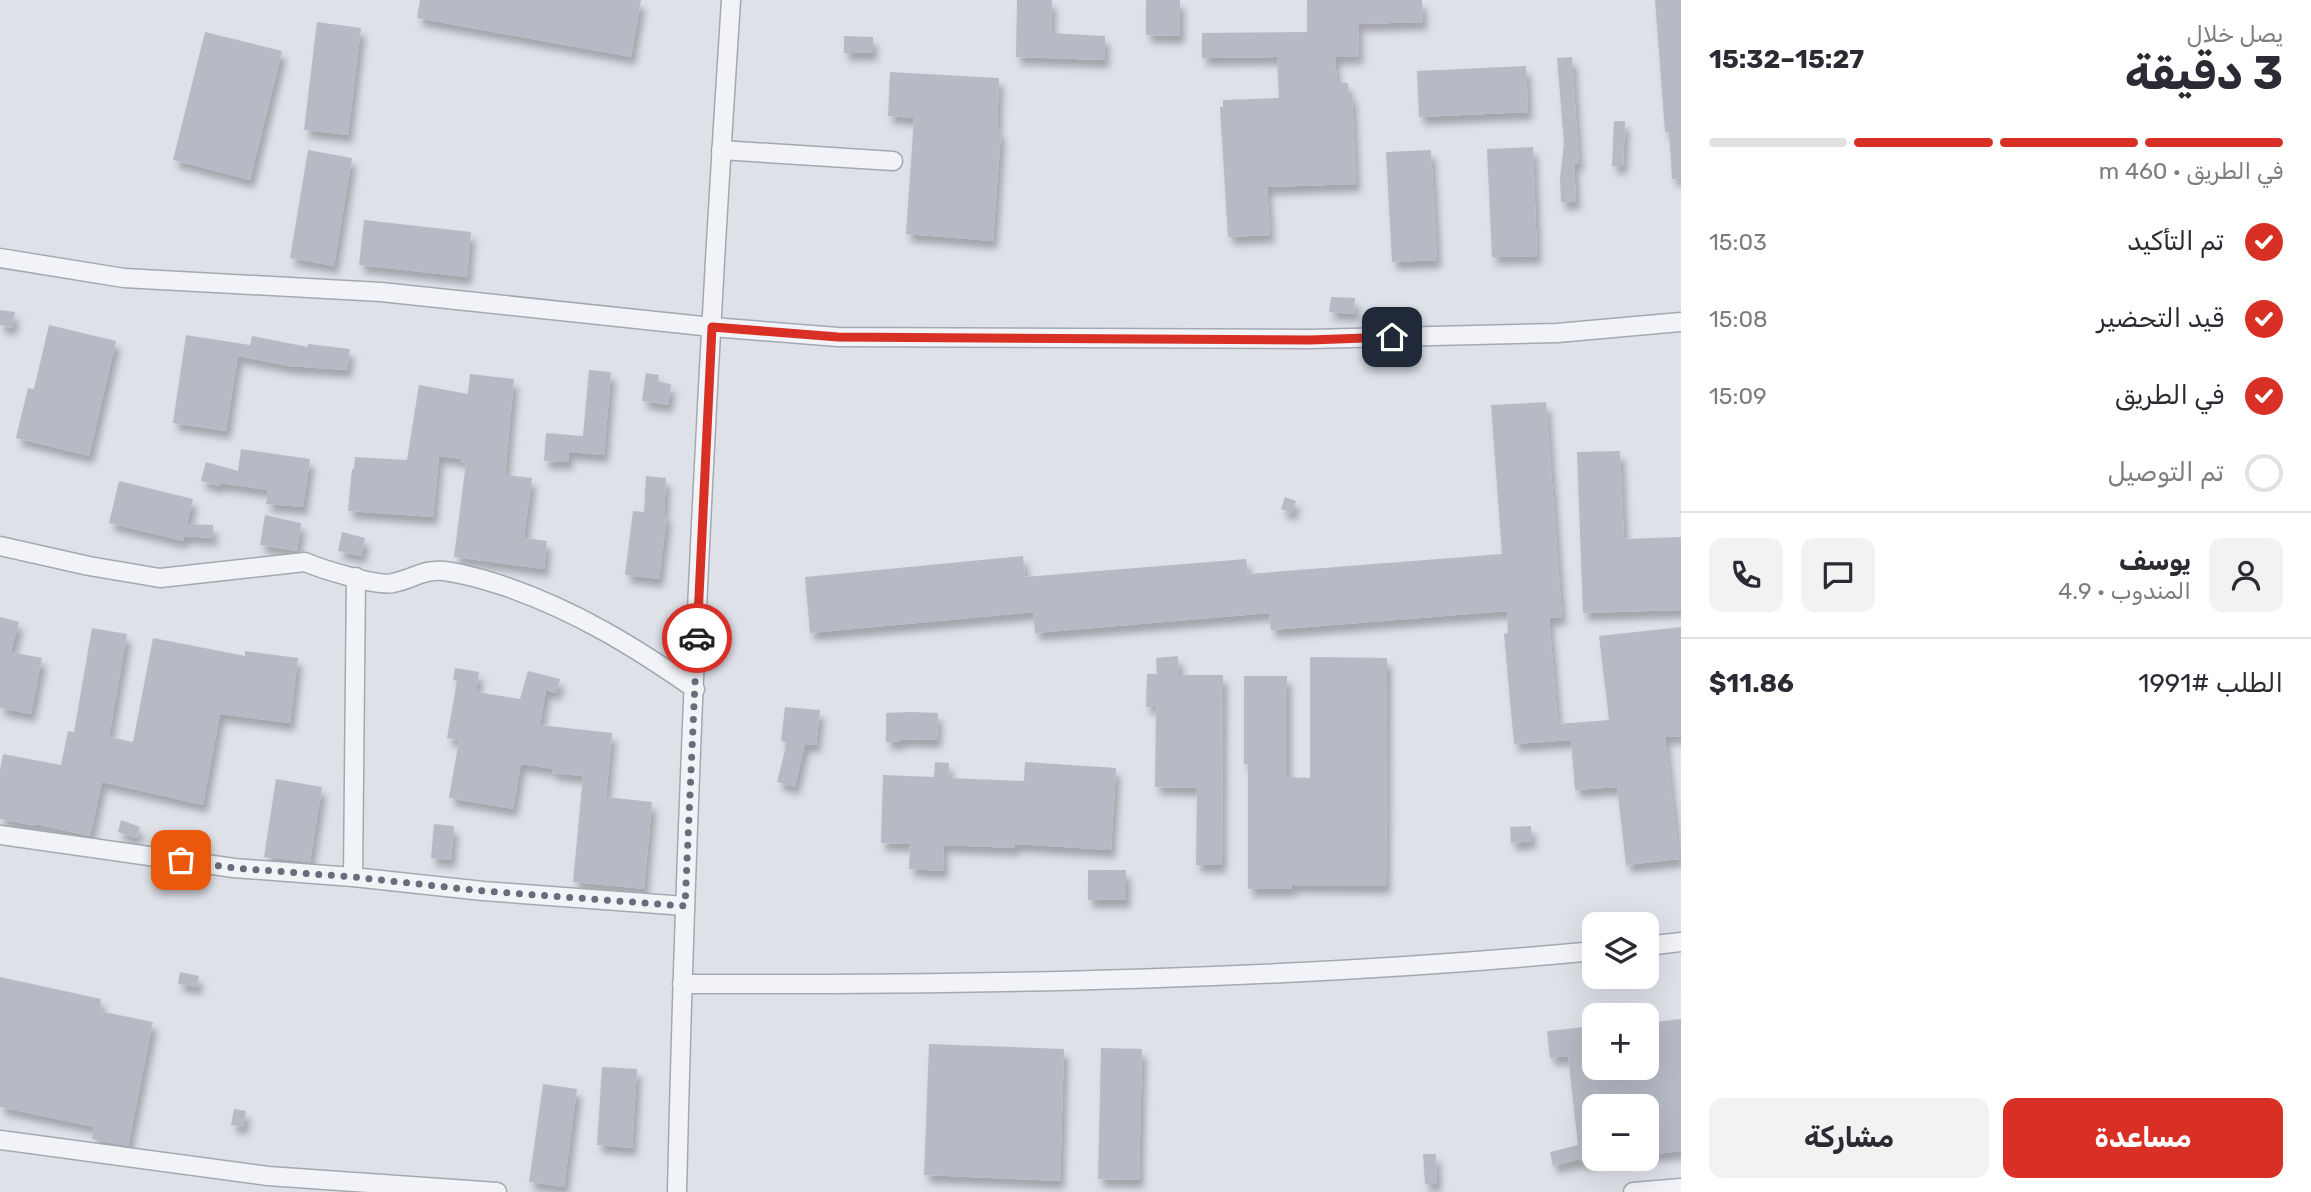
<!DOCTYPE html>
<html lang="ar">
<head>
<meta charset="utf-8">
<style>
	:root { --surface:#fff; --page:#f2f2f3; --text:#2b2b33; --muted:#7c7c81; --line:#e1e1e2; --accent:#d93025 }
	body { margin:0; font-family:Rubik,Vazirmatn,sans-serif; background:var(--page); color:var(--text); direction:rtl; height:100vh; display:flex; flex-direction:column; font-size:26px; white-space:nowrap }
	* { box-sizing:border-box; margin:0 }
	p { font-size:23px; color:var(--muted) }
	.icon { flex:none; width:38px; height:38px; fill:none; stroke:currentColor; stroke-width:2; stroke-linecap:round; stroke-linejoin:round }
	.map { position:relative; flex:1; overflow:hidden; direction:ltr }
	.sheet { display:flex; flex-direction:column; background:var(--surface); width:630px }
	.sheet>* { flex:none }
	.controls { position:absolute; left:1582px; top:912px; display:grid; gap:14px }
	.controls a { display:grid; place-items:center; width:77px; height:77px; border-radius:14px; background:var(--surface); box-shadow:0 7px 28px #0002; font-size:35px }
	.pin { position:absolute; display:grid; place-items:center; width:60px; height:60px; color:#fff; margin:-30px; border-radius:14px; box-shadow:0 4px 10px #0006 }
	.courier { position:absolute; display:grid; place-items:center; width:70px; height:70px; margin:-35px; border:5px solid #d93025; border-radius:50%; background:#fff; color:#222; box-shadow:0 2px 9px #0007 }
	.headline em { font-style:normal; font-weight:700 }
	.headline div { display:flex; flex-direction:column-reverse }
	.headline { display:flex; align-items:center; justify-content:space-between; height:119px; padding:0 28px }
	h1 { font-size:46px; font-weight:700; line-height:52px }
	.bar { display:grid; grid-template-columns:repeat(4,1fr); gap:10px 7px; align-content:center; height:84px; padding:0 28px }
	.bar i { height:9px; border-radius:5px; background:var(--line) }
	.bar .active { background:var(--accent) }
	.bar p { grid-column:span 4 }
	.line { display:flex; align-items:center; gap:18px; padding:0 28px; border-top:2px solid var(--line) }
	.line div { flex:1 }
	.round { display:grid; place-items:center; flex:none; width:74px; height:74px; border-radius:14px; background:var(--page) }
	ol { padding:0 28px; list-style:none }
	li { display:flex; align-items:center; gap:21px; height:77px }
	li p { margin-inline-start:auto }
	li .icon { padding:7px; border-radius:50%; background:var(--accent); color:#fff; stroke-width:4 }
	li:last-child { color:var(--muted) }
	li i { width:38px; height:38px; border:4px solid var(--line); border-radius:50% }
	.cta { display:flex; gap:14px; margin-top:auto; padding:14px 28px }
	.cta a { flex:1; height:80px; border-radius:14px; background:var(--accent); color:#fff; font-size:28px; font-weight:700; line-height:80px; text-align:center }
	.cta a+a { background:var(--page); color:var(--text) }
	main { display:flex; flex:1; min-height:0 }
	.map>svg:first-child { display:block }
	.building { fill:#b5bac5; filter:url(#shadow) }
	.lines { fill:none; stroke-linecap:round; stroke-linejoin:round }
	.minor-casing { stroke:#a3a8b2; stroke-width:21 }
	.minor { stroke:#f1f3f6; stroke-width:18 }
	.done { stroke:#676d7a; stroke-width:7; stroke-dasharray:0 12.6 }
	.route { stroke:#d93025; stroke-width:9 }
</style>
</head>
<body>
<main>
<section class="sheet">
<div class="headline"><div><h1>3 دقيقة</h1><p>يصل خلال</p></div><em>15:27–15:32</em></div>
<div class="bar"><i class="active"></i><i class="active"></i><i class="active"></i><i></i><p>في الطريق · 460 m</p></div>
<ol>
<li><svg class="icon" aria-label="check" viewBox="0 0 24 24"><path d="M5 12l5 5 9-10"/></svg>تم التأكيد<p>15:03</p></li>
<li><svg class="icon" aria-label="check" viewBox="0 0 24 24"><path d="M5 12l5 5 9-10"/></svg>قيد التحضير<p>15:08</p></li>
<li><svg class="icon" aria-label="check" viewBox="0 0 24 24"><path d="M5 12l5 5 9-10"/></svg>في الطريق<p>15:09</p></li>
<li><i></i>تم التوصيل</li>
</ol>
<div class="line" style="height:126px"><a class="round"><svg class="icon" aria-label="person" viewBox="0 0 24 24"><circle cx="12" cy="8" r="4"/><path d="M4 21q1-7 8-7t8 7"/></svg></a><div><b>يوسف</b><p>المندوب · 4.9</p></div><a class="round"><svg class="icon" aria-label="chat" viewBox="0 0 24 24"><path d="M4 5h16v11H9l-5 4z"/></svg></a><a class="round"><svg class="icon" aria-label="phone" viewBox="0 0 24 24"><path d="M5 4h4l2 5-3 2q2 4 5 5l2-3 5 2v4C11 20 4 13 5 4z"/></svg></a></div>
<div class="line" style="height:91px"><div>الطلب #1991</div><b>$11.86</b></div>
<div class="cta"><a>مساعدة</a><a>مشاركة</a></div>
</section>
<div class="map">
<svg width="1681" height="1192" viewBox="0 0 1681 1192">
	<defs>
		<filter id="shadow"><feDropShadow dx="4.5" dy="8" stdDeviation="3.5" flood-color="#0004"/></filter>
	</defs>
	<rect width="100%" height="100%" fill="#dee1e8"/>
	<g class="building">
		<polygon points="420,0 641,0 631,57 417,18"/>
		<polygon points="1017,0 1052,0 1051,33 1105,36 1105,60 1016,57"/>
		<polygon points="1146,0 1180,0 1180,36 1146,35"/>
		<polygon points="1307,0 1422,0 1423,22 1358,24 1359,56 1335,57 1337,83 1348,83 1349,95 1352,95 1356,184 1267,187 1270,235 1228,237 1220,107 1223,107 1223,100 1279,98 1277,57 1202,58 1202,33 1307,32"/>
		<polygon points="1655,0 1681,0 1681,178 1672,179 1669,132 1665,132"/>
		<polygon points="317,22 361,28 348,135 304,130"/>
		<polygon points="205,32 282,51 250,180 173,160"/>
		<polygon points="844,36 873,37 873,53 844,53"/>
		<polygon points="1572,57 1579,164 1574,163 1576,202 1561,202 1560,178 1564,143 1557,58"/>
		<polygon points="1526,66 1528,112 1419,117 1417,71"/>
		<polygon points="890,72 999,78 997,131 1001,132 993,241 906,234 914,118 888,116"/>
		<polygon points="1614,121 1625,121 1623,166 1612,166"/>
		<polygon points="1533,147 1537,256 1492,257 1487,149"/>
		<polygon points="308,150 352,158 334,266 290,258"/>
		<polygon points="1431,150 1437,260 1392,262 1386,152"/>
		<polygon points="364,220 471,232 467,277 359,265"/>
		<polygon points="1331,297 1355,298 1354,314 1329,312"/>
		<polygon points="0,310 15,312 12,328 0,325"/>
		<polygon points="49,325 116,341 89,456 16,438 28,388 34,389"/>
		<polygon points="186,335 250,345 252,336 308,347 308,344 350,349 347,370 288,366 238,356 226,431 173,423"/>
		<polygon points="589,370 611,372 604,455 569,452 568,462 544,461 546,433 583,436"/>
		<polygon points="646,373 659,375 658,382 671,384 668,405 642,401"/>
		<polygon points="470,374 514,379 505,475 532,478 524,538 547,541 544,569 454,557 466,463 461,463 462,459 439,456 433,517 348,511 352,469 354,469 355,457 407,460 419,385 468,394"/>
		<polygon points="1546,402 1562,617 1549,618 1558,724 1609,720 1599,636 1681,627 1681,736 1665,737 1679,859 1626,865 1617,787 1575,790 1571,740 1514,744 1504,634 1508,633 1507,611 1271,630 1269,613 1035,633 1033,612 810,633 805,577 1023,556 1025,577 1246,559 1248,574 1502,554 1491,405"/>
		<polygon points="241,449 310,459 303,507 266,504 268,490 220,483 219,486 201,481 206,462 238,471"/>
		<polygon points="1620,451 1624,539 1681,537 1681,610 1583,613 1577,452"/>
		<polygon points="646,476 666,478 664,515 667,516 659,579 625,575 633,511 644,512"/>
		<polygon points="119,481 193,499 187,524 213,525 213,538 184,536 183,541 109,523"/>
		<polygon points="1285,497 1296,501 1292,513 1281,509"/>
		<polygon points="265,515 301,523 297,551 260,545"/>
		<polygon points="342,532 365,538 361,556 338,551"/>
		<polygon points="0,617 19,622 11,652 42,658 31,714 0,708"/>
		<polygon points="92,628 127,634 109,737 133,742 153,638 245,656 245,651 298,658 290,723 220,714 203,805 102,782 90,836 35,824 35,826 0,819 0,770 3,754 61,765 68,731 74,732"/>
		<polygon points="1178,656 1179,675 1223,675 1222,865 1196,865 1197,788 1155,787 1156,707 1146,707 1147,674 1157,674 1156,658"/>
		<polygon points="1310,657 1387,658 1386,886 1292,885 1292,889 1248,889 1248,764 1244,764 1244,676 1287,676 1287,777 1310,778"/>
		<polygon points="455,668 479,672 476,692 520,699 528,671 560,679 556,693 546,690 540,725 612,733 606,797 652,802 644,889 573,882 583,776 552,773 553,769 521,764 513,809 449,798 459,740 447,738 457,681 453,680"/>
		<polygon points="785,707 820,710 816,745 805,744 795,787 777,782 787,742 781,741"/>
		<polygon points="911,712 938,713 937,740 901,739 901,742 886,742 886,713"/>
		<polygon points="935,762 949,763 948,778 1024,781 1025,762 1116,768 1111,850 1015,844 1015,848 943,845 944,871 909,869 910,844 881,843 883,775 934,777"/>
		<polygon points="276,779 322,787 310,862 264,857"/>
		<polygon points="121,820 140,827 136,838 118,832"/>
		<polygon points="434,824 454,826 451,860 431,858"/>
		<polygon points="1531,826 1532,841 1511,843 1510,827"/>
		<rect x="1088" y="870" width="38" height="30"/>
		<polygon points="180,972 199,976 197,987 178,984"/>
		<polygon points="0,977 101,999 99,1011 153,1022 128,1146 92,1139 94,1127 0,1107"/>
		<polygon points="1681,1019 1681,1151 1647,1155 1647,1106 1594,1106 1594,1161 1580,1162 1580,1159 1553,1166 1550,1152 1578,1145 1568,1056 1550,1058 1547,1031 1594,1026 1594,1068 1647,1068 1647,1023"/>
		<polygon points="929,1044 1064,1049 1060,1181 924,1175"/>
		<polygon points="1101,1048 1142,1049 1139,1180 1098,1179"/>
		<polygon points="602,1067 637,1069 632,1148 597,1145"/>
		<polygon points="543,1084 577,1089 564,1187 529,1182"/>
		<polygon points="234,1109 246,1111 243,1127 231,1125"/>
		<polygon points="1423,1154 1436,1154 1437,1184 1425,1184"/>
	</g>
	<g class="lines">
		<defs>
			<g id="minor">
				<polyline points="721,150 893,161"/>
				<polyline points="0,258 124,278 381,292 712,327 838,337 1310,339 1557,333 1681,322"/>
				<path d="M0,546L89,566L160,578L305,562C321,569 379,587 393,583C413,579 423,569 444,571C466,574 486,580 507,587C576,611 635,647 695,689"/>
				<polyline points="0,835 234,868 353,877 483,891 685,906"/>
				<polyline points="353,877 356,577"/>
				<polyline points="1647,946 1681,942"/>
				<path d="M682,984C986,985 1291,980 1594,951"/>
				<polyline points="0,1140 268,1176 497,1192"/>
				<path d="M677,1192C686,795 705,397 731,0"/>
				<polyline points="1633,1192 1681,1188"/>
			</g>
		</defs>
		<use href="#minor" class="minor-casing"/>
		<use href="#minor" class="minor"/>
	</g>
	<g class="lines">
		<polyline class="done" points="181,860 234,868 353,877 483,891 685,906 697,638"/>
		<polyline class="route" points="697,638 712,327 838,337 1310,340 1392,337"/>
	</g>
</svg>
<div class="controls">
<a><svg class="icon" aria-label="layers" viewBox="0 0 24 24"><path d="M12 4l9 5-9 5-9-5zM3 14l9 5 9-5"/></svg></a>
<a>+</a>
<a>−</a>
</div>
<div class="pin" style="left:181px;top:860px;background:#ea580c"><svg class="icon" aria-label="bag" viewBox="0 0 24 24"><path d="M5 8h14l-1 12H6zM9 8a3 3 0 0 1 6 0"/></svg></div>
<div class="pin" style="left:1392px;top:337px;background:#1f2937"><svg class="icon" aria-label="home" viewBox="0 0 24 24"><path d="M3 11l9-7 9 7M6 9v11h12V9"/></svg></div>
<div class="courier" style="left:697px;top:638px"><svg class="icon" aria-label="car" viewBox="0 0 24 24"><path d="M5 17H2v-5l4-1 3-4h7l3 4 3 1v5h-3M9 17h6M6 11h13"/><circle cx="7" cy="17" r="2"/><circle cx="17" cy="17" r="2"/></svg></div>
</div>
</main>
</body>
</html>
